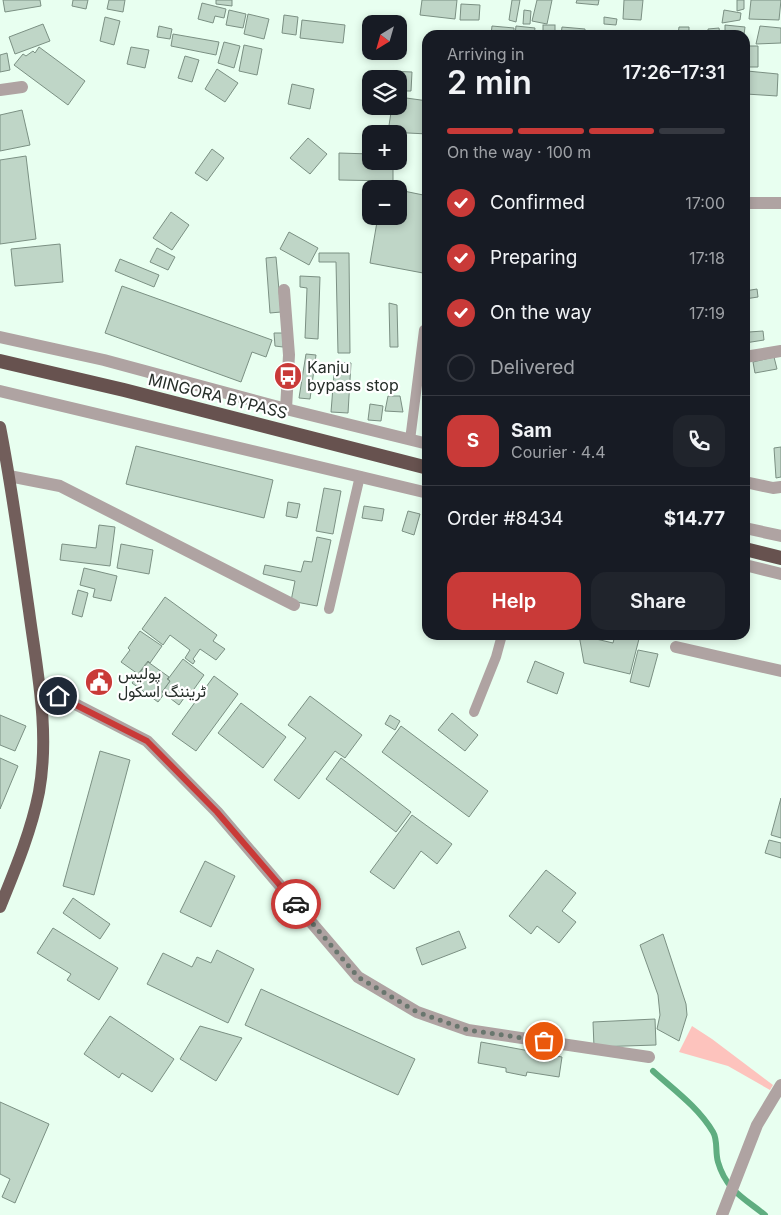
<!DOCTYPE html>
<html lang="en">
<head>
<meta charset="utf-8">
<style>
	:root { --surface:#171b24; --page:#20242c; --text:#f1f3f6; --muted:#9ea1a6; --line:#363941; --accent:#c93a38 }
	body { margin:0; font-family:Inter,Vazirmatn,sans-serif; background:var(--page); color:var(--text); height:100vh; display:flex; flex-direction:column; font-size:19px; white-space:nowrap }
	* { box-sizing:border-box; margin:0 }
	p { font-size:16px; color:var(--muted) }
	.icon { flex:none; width:28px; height:28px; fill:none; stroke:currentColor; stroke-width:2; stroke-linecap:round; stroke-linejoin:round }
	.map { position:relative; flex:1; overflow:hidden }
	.panel { position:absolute; left:422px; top:30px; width:328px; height:610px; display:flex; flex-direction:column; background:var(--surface); border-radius:15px; box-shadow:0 2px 8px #0003 }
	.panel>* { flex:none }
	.needle { width:32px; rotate:217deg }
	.tools { position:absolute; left:362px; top:15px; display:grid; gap:10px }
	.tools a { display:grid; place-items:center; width:45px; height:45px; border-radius:10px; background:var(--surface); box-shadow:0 2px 8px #0003; font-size:25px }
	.pin { position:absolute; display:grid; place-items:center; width:42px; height:42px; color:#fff; margin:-21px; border:2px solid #fff; border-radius:50%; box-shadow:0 1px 5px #0007 }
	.courier { position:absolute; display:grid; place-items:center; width:50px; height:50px; margin:-25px; border:4px solid #c93a38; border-radius:50%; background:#fff; color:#222; box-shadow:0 1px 6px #0007 }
	.headline em { font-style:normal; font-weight:600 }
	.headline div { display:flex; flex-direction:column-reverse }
	.headline { display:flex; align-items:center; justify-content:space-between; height:85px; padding:0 25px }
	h1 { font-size:32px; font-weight:600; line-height:38px }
	.bar { display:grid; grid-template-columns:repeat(4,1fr); gap:8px 5px; align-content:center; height:60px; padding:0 25px }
	.bar i { height:6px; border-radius:4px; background:var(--line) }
	.bar .active { background:var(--accent) }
	.bar p { grid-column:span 4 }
	.line { display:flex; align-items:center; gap:12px; padding:0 25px; border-top:1px solid var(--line) }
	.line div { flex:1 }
	.round { display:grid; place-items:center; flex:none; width:52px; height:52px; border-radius:15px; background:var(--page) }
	ol { padding:0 25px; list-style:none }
	li { display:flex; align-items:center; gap:15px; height:55px }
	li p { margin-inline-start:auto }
	li .icon { padding:5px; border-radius:50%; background:var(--accent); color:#fff; stroke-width:4 }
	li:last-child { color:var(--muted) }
	li i { width:28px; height:28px; border:2px solid var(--line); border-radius:50% }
	.button { display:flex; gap:10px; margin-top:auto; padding:10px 25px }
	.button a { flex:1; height:58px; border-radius:15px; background:var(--accent); color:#fff; font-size:20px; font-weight:600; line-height:58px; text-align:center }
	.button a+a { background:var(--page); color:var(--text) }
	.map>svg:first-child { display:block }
	.green { fill:#fdc3bd }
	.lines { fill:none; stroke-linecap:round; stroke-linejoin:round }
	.stream { stroke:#5fad80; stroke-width:6 }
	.building { fill:#bfd6c7; stroke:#7b9083 }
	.service { stroke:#afa3a2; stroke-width:10 }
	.minor { stroke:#afa3a2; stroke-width:12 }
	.primary { stroke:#725e5b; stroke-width:12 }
	.trunk { stroke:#67524f; stroke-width:14 }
	.done { stroke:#69766e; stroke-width:5; stroke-dasharray:0 9 }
	.route { stroke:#c93a38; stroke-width:6 }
	.labels { text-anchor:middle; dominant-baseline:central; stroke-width:4.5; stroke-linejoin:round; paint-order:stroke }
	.poi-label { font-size:16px; fill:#252d28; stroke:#fff; text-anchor:start }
	.street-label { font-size:16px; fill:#252d28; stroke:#fff }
</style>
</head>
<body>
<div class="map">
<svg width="781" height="1215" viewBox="0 0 781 1215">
	<rect width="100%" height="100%" fill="#e8fff0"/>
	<polygon class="green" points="692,1026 712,1039 773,1085 770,1090 728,1066 679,1052"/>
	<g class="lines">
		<path class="stream" d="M653,1071C674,1090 698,1107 713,1132C718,1140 715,1152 718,1162C726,1190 744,1198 765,1215"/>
	</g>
	<g class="building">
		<polygon points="3,0 40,0 41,6 5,12"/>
		<polygon points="73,0 88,0 86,9 72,6"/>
		<polygon points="109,0 125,0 123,12 107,9"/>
		<polygon points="216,0 232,0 232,6 216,4"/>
		<polygon points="422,0 457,0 455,19 420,15"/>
		<polygon points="512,0 520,0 516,22 509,20"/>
		<polygon points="537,0 552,0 547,24 532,21"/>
		<polygon points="577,0 599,0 598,5 576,3"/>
		<polygon points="624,0 643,0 641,20 623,19"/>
		<polygon points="737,0 744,0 744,9 737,11"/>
		<polygon points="751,0 781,0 779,20 749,19"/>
		<polygon points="202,3 226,9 224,18 215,16 213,23 198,19"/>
		<polygon points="461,4 480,5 479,20 460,20"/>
		<polygon points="229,10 246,14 243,28 226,25"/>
		<polygon points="524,10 531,11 530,24 523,24"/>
		<polygon points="724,10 741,13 740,20 722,23"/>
		<polygon points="248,14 269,19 264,39 244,34"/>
		<polygon points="284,15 298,17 296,35 282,33"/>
		<polygon points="105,17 120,21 114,45 100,41"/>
		<polygon points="604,17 617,19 616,25 604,24"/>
		<polygon points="302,20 345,25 343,43 300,38"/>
		<polygon points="43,24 50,41 15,54 9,37"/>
		<rect x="543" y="25" width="12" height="10"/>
		<polygon points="725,25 745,27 744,35 725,35"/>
		<polygon points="159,26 172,29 170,39 157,37"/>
		<polygon points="492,26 514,28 514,35 491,35"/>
		<polygon points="516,26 535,28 534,35 515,35"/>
		<polygon points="760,26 781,28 781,43 756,44"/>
		<polygon points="562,27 585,29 585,35 561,35"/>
		<polygon points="679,27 689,27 689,35 678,35"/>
		<polygon points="719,28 720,34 708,35 708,29"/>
		<polygon points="173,34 219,42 216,55 171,46"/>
		<polygon points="224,42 240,46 234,68 218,63"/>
		<polygon points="244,45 262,49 257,75 239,71"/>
		<polygon points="746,46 758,46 758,67 747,67"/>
		<polygon points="39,47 85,81 68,105 14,65 23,54 26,56 33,51 35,53"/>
		<polygon points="131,47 149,50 145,68 127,64"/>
		<polygon points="7,53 10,70 0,72 0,55"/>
		<polygon points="185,56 199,60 192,82 178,78"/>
		<polygon points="217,69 238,83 225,102 205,89"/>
		<polygon points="388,71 412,72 411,91 399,91 399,79 388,79"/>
		<polygon points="747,71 778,74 777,96 746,94"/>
		<polygon points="292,84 314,89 310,109 288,104"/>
		<polygon points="399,97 428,101 428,134 388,132 392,106 399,106"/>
		<polygon points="22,110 30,145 0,151 0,115"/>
		<polygon points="308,138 327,154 310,174 290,158"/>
		<polygon points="212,149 224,158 207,181 195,173"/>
		<polygon points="339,153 371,154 371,161 393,161 393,181 339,180"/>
		<polygon points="26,156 36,239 0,244 0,160"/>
		<polygon points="399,190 428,196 428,249 423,273 370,263 378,216 399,216"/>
		<polygon points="171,212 189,225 172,250 153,238"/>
		<polygon points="289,232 318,248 309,265 280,249"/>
		<polygon points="60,244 63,282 15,286 11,249"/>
		<polygon points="157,248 175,257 168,270 150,262"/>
		<polygon points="319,253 349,253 350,353 338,353 336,262 319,262"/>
		<polygon points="276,257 281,312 270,313 266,258"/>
		<polygon points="120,259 159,275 154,287 115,271"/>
		<polygon points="300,276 320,277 318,339 305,338 307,288 300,287"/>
		<polygon points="122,286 272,340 266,357 252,352 241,382 105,333"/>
		<polygon points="757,289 758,297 745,299 745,291"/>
		<polygon points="389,303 397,305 398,347 390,347"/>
		<polygon points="745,324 748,324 749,332 763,331 764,340 745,343"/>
		<polygon points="274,333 283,333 283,347 275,346"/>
		<polygon points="306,354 316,355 310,399 299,398"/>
		<polygon points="774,357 777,369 755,373 753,362"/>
		<polygon points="335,362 351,363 348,413 331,412"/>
		<polygon points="388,396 400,396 403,412 385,411"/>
		<polygon points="370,404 383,406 381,421 368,420"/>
		<polygon points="136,446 273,480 264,518 126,484"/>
		<polygon points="781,447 781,477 776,478 774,448"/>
		<polygon points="324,488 341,491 333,534 316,531"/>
		<polygon points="288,502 300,504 297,518 286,516"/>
		<polygon points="364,506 384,509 382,521 362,518"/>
		<polygon points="408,511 420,514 414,535 402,531"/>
		<polygon points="99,525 115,527 110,566 60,560 62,544 96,548"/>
		<polygon points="317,537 331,540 317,606 291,601 295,581 263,574 265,565 301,572 304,561 312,562"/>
		<polygon points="121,544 153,550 149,574 117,568"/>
		<polygon points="84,568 117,576 111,601 93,597 95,589 80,585"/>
		<polygon points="78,590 88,593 82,617 72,614"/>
		<polygon points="165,597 217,635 213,641 225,649 216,660 200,649 193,659 195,661 193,664 185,658 190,650 170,635 163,645 142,629"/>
		<polygon points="140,631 162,646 150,663 148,661 138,674 121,662 130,650 128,648"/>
		<polygon points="579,635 613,643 615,635 640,635 630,674 584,663"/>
		<polygon points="638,650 658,654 649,687 630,682"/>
		<polygon points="183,659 204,675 189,696 187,694 179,705 162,692 170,681 168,679"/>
		<polygon points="535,661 564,673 557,694 527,682"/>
		<polygon points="148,662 169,677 167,679 170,681 162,692 164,694 158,702 132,683"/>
		<polygon points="214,676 238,694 196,751 172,734"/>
		<polygon points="310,696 362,735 345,758 335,751 299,799 274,780 306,738 288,725"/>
		<polygon points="241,703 286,737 263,768 218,733"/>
		<polygon points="452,713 478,735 465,751 438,730"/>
		<polygon points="0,715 26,726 15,751 0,745"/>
		<polygon points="390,715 400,721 395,730 385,724"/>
		<polygon points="401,726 488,791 469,817 382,752"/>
		<polygon points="100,751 130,760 94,895 63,886"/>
		<polygon points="0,758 18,766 0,809"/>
		<polygon points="341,758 411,812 396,832 326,779"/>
		<polygon points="781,798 781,838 771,835"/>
		<polygon points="412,815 452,844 437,864 421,851 394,889 370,872"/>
		<polygon points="769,840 781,843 781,858 765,853"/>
		<polygon points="205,861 235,876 211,927 180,912"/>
		<polygon points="546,870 576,893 562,911 576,922 559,943 537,926 531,934 509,916"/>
		<polygon points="73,898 110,924 100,939 63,913"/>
		<polygon points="53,928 118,968 99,1000 67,980 71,974 37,953"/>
		<polygon points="459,931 466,948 422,965 416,948"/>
		<polygon points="663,934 686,1004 687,1015 679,1041 657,1029 660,1015 658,995 640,945"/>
		<polygon points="217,950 254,969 228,1023 147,984 163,953 192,967 197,957 211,963"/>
		<polygon points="261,989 415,1059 398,1095 245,1025"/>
		<polygon points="110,1016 174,1059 152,1092 122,1073 119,1078 84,1054"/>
		<polygon points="655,1019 656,1045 594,1047 593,1022"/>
		<polygon points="200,1026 242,1038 216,1081 180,1059"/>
		<polygon points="481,1042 562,1057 559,1077 527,1072 526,1076 506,1072 506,1068 478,1063"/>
		<polygon points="0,1102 49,1124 15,1203 2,1197 10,1179 0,1174"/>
	</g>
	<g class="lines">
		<g class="service">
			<polyline points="410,440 424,330"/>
			<polyline points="329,609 360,476"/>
			<polyline points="474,712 496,657 502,635"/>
		</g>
		<g class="minor">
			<polyline points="0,90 22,87"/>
			<polyline points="745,203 781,203"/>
			<polyline points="284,290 289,355 286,409"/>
			<polyline points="0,337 104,360 286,409 428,444"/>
			<polyline points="745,357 781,351"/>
			<polyline points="0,391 428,493"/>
			<polyline points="9,476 60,486 294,605"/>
			<polyline points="745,482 773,488 781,487"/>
			<polyline points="745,528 781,536"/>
			<polyline points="745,565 781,574"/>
			<polyline points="676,647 781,671"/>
			<polyline points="40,686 147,741 217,812 358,977 417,1012 468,1030 649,1057"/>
			<polyline points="722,1215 757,1125 781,1085"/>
		</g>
		<path class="primary" d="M0,427C12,488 20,549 29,611C37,671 50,731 39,792C31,832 15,870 0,907"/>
		<g class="trunk">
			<polyline points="0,361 124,390 428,468"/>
			<polyline points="745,549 781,558"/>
		</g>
	</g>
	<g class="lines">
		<polyline class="done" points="296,904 358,977 417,1012 468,1030 544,1041"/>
		<polyline class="route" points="58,696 147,741 217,812 296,904"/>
	</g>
	<defs>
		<symbol id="bus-disc" viewBox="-11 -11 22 22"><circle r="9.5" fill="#c93a38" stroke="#fff"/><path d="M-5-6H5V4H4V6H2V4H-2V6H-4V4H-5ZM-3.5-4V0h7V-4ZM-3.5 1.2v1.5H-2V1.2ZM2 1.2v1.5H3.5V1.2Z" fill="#fff"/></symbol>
		<symbol id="civic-disc" viewBox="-11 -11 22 22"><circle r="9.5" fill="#c93a38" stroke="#fff"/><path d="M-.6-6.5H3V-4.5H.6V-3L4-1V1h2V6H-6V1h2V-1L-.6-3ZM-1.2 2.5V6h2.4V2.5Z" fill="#fff"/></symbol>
	</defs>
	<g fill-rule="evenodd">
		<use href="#bus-disc" x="272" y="360" width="32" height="32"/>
		<use href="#civic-disc" x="83" y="666" width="32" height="32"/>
	</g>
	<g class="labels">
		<g class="poi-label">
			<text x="307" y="367">Kanju<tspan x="307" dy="18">bypass stop</tspan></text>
			<text x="118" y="673">پولیس<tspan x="118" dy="18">ٹریننگ اسکول</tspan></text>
		</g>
		<g class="street-label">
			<text transform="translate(218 396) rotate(14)">MINGORA BYPASS</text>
		</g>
	</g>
</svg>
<div class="tools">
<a><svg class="needle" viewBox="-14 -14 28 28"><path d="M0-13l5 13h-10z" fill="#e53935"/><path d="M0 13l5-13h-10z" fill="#9ea1a6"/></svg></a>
<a><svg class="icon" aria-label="layers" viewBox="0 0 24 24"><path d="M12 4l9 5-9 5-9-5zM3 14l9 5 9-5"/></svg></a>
<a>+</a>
<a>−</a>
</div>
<div class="pin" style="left:544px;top:1041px;background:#ea580c"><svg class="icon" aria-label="bag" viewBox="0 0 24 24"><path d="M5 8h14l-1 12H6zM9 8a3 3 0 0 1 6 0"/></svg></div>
<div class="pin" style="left:58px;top:696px;background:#1f2937"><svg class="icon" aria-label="home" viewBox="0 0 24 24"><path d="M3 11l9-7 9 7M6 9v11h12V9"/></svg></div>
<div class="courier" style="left:296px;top:904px"><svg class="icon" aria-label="car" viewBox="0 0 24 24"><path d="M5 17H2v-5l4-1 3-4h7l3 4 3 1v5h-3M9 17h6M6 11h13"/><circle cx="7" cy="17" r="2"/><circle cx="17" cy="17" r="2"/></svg></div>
<section class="panel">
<div class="headline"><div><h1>2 min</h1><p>Arriving in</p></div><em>17:26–17:31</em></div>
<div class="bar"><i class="active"></i><i class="active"></i><i class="active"></i><i></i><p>On the way · 100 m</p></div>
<ol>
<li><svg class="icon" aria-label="check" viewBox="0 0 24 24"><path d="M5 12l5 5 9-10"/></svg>Confirmed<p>17:00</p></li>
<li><svg class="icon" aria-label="check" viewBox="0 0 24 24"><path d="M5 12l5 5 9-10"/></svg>Preparing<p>17:18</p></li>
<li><svg class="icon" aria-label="check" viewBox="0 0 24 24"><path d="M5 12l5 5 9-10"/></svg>On the way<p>17:19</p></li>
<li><i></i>Delivered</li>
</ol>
<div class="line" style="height:90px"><b class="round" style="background:var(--accent);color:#fff">S</b><div><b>Sam</b><p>Courier · 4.4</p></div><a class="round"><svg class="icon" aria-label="phone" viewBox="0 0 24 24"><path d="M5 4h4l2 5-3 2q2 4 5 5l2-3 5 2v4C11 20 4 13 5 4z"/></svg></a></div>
<div class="line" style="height:65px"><div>Order #8434</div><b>$14.77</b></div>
<div class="button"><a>Help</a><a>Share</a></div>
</section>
</div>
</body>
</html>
